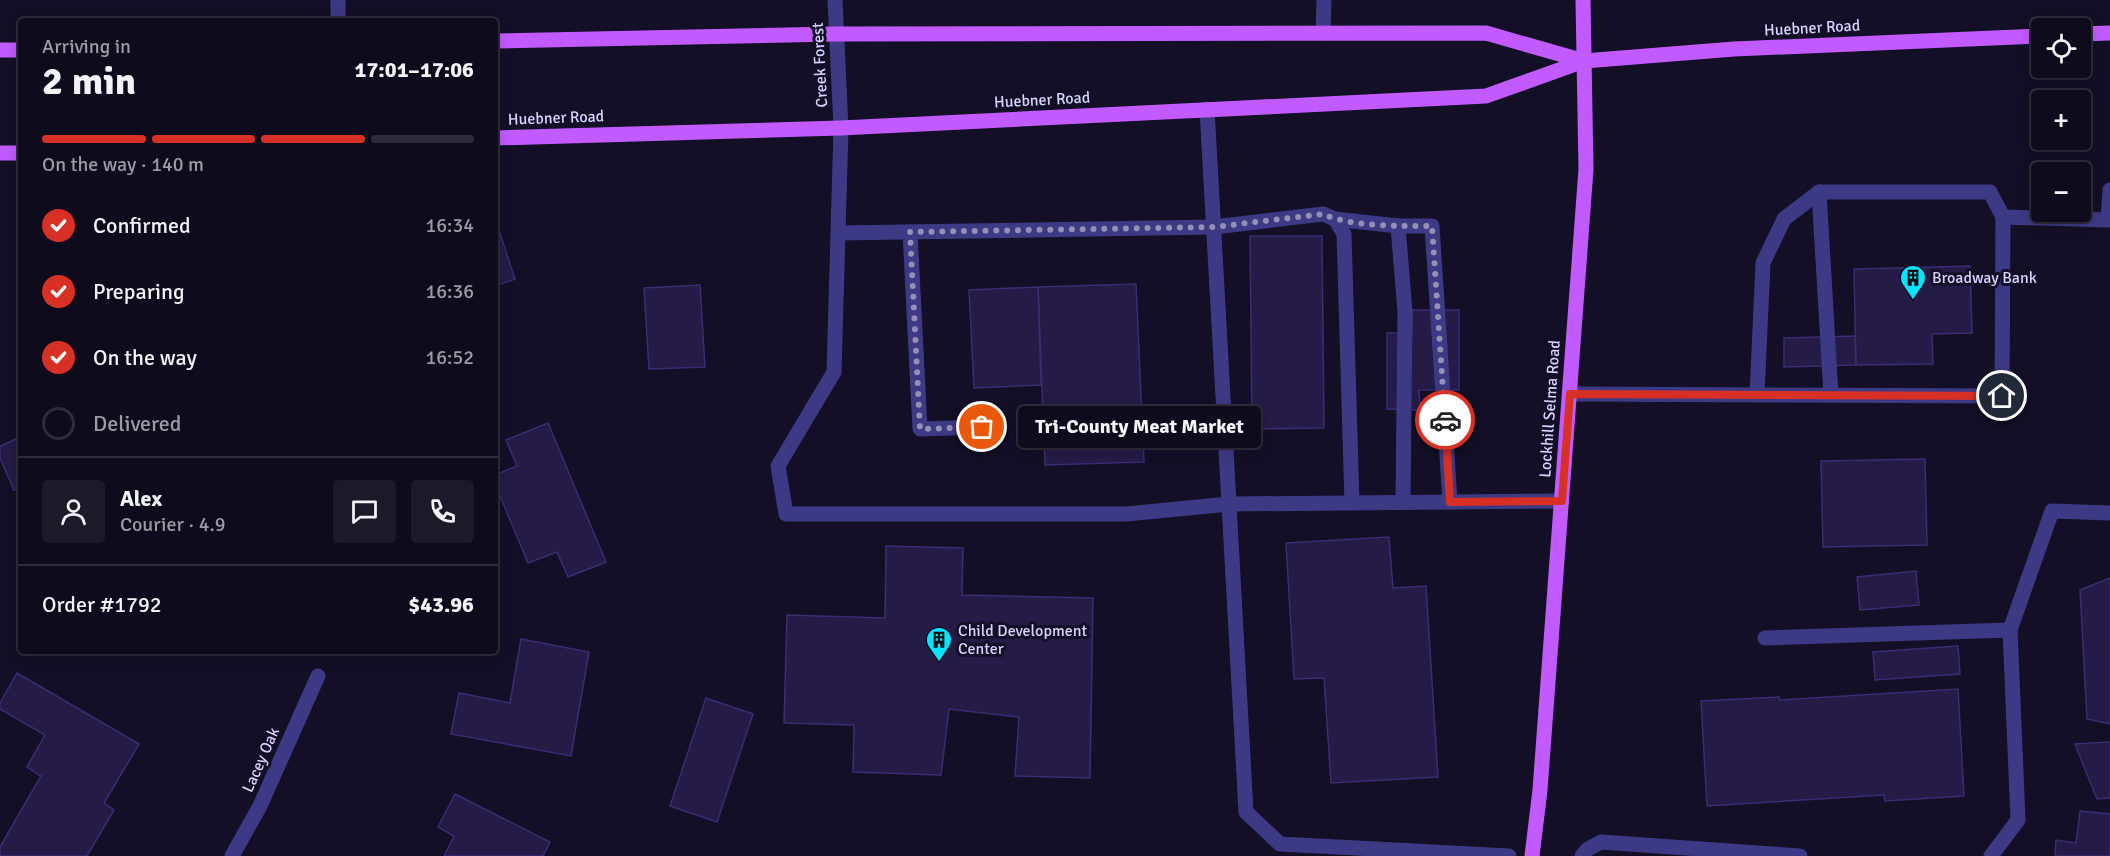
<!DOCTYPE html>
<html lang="en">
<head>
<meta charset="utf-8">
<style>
	:root { --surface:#0e0b1c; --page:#1c1929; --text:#f1f3f6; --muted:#9b9ba3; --line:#2e2b3b; --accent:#d93025 }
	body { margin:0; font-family:Signika,sans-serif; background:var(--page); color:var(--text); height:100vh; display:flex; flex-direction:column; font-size:22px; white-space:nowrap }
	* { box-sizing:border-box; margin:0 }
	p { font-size:20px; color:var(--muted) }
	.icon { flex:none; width:33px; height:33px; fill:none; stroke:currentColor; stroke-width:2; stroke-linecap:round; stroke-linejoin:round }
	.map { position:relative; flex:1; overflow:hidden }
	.panel { position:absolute; left:18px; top:18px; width:480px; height:636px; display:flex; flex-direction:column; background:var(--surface); border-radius:6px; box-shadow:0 3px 15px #0003,0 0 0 2px var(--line) }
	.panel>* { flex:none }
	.controls { position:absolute; left:2031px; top:18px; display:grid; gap:12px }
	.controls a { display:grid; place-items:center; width:60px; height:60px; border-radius:6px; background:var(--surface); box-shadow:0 3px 15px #0003,0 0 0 2px var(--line); font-size:30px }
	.pin { position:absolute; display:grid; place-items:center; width:51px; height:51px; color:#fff; margin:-26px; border:3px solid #fff; border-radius:50%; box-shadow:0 2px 6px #0007 }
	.courier { position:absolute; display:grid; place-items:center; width:60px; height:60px; margin:-30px; border:4px solid #d93025; border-radius:50%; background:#fff; color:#222; box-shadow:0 2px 8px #0007 }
	.bubble { position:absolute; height:42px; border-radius:6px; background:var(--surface); box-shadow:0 3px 15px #0003,0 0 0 2px var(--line); font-size:20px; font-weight:800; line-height:42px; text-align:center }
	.summary em { font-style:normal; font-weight:800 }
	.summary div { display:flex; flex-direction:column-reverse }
	.summary { display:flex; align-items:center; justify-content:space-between; height:102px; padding:0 24px }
	h1 { font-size:39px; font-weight:800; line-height:45px }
	.bar { display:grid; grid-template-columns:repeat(4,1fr); gap:9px 6px; align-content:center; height:72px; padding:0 24px }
	.bar i { height:8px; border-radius:4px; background:var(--line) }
	.bar .current { background:var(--accent) }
	.bar p { grid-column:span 4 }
	.line { display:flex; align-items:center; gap:15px; padding:0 24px; border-top:2px solid var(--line) }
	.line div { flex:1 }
	.round { display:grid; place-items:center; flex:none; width:63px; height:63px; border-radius:6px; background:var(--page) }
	ol { padding:0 24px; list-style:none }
	li { display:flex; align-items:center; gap:18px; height:66px }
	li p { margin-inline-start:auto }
	li .icon { padding:6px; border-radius:50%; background:var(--accent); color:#fff; stroke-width:4 }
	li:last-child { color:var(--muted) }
	li i { width:33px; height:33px; border:3px solid var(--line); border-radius:50% }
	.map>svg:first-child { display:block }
	.building { fill:#241b47; stroke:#3b2d73; stroke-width:1.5 }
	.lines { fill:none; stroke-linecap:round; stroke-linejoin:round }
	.minor { stroke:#3d3a85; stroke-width:15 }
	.major { stroke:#c25bff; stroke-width:15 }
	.done { stroke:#948fb3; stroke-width:6; stroke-dasharray:0 10.8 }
	.route { stroke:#d93025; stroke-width:8 }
	.labels { text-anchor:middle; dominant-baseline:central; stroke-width:6; stroke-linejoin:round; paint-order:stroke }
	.street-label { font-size:16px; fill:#d9d4ff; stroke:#130f26 }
	.poi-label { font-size:16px; fill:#d9d4ff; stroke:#130f26; text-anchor:start }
</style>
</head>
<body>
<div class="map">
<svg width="2110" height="856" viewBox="0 0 2110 856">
	<rect width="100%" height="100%" fill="#130f26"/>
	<g class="building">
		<polygon points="497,224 515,279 495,286 495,225"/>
		<polygon points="1250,236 1322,236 1324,428 1252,429"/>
		<polygon points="1970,266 1972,333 1932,334 1933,364 1856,365 1854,269"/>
		<polygon points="1136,284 1144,462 1045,465 1038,287"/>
		<polygon points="700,285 705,367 649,369 644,288"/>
		<polygon points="1038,287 1041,385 974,388 969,290"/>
		<polygon points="1412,310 1459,310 1459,390 1419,390 1420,410 1387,409 1387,333 1412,333"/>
		<polygon points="1855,336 1856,365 1784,367 1784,338"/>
		<polygon points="548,423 606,562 568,577 557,552 528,563 495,484 495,475 517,466 506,440"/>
		<polygon points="21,437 21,488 14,490 0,458 0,446"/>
		<polygon points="1925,459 1927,545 1823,547 1821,461"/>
		<polygon points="1389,537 1393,588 1426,586 1438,777 1331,783 1324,678 1294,679 1286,543"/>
		<polygon points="886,546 963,548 962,595 1093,598 1090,778 1015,776 1019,717 949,709 941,775 853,772 854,725 784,723 787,615 885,618"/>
		<polygon points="1916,571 1919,605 1860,610 1857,577"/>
		<polygon points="2110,578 2110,724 2087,719 2080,590"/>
		<polygon points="521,639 589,652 571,756 451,734 459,693 510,703"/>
		<polygon points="1958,646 1960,674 1875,680 1873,652"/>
		<polygon points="17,673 139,744 104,803 114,810 87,856 0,856 0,847 41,776 27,767 45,735 0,709 0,703"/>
		<polygon points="1958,689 1964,796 1885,801 1884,795 1707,806 1701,701 1779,697 1780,700"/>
		<polygon points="706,698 753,714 717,822 670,806"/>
		<polygon points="2110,742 2110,798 2097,799 2075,744"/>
		<polygon points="455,794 550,842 543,856 444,856 454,836 438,827"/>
		<polygon points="2080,811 2110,814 2110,856 2055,856 2056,840 2076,843"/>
	</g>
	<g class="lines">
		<g class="minor">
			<polyline points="835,0 841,128 834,372 778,466 786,514 1126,514 1229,504 1246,812 1280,844 1509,856"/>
			<polyline points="338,21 338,0"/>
			<polyline points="1323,33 1324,0"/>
			<polyline points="1207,109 1229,504 1562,501"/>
			<polyline points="1819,192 1831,395"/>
			<polyline points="1335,219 1398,226 1405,312 1403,502"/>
			<polyline points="1398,226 1432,226 1450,502"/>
			<polyline points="910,232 920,429 983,427"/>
			<polyline points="838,233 1214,227 1323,214 1335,219 1344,234 1352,503"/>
			<polyline points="1570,394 2002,396 2003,217 2108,220 2110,190"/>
			<polyline points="1757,395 1763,263 1784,219 1819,192 1990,192 2003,217"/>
			<polyline points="1765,638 2010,630"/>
			<polyline points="232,856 260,806 318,676"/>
			<polyline points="1582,856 1588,849 1601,842 1800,856"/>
			<polyline points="1991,856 2018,820 2010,630 2052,511 2110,513"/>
		</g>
		<g class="major">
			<polyline points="2080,34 2110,33"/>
			<polyline points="495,41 836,34 1486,33 1584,61"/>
			<polyline points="0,50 21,50"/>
			<polyline points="495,138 841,128 1486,96 1584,61 1734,49 2042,36"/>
			<polyline points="0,153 21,153"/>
			<polyline points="1532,856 1540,790 1586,169 1583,0"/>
		</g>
	</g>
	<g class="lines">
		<path class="done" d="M982,427L920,429L910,232L1214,227L1323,214C1350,227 1401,226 1432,226L1445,420"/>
		<polyline class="route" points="1445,420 1450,502 1562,501 1570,394 2002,396"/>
	</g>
	<defs>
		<symbol id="building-pin" viewBox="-11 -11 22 30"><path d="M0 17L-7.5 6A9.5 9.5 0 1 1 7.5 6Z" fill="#00e5ff" stroke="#130f26"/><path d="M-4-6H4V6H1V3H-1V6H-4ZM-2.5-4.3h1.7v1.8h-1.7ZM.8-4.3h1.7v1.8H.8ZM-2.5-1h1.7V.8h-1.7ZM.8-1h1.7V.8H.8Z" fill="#111"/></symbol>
	</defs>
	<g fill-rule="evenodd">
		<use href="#building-pin" x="1898" y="263" width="30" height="40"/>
		<use href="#building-pin" x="924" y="625" width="30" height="40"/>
	</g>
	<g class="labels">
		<g class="street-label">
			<text transform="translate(1812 28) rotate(-3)">Huebner Road</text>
			<text transform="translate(820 65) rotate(-93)">Creek Forest</text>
			<text transform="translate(1042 100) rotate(-3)">Huebner Road</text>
			<text transform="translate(556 118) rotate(-2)">Huebner Road</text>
			<text transform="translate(1550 409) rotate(-86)">Lockhill Selma Road</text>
			<text transform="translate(261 760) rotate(-66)">Lacey Oak</text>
		</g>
		<g class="poi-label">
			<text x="1932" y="278">Broadway Bank</text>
			<text x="958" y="631">Child Development<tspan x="958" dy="18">Center</tspan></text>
		</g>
	</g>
</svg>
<div class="controls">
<a><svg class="icon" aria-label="locate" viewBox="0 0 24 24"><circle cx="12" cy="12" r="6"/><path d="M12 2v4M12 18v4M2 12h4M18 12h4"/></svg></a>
<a>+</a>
<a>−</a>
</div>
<div class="pin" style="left:982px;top:427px;background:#ea580c"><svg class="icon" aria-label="bag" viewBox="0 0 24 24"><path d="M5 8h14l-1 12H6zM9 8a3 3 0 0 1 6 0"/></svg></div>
<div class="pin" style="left:2002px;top:396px;background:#1f2937"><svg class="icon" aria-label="home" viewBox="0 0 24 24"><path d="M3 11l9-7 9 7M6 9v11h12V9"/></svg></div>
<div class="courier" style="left:1445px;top:420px"><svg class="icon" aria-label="car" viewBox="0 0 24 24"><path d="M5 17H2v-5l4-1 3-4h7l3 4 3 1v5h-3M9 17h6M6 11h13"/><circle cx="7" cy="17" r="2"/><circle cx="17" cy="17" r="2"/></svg></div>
<div class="bubble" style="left:1018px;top:406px;width:243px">Tri-County Meat Market</div>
<section class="panel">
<div class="summary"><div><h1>2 min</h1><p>Arriving in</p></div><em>17:01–17:06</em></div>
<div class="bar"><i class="current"></i><i class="current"></i><i class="current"></i><i></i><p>On the way · 140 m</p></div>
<ol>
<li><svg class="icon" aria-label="check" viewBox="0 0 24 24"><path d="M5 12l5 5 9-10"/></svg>Confirmed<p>16:34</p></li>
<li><svg class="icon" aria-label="check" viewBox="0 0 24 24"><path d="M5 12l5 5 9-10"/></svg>Preparing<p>16:36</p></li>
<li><svg class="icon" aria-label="check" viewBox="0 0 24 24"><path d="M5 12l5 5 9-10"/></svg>On the way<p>16:52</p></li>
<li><i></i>Delivered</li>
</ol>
<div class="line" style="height:108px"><a class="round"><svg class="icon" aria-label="person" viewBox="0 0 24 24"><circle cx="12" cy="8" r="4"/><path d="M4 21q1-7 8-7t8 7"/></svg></a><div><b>Alex</b><p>Courier · 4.9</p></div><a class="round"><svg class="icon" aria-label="chat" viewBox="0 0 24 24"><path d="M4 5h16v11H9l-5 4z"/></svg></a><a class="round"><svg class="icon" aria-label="phone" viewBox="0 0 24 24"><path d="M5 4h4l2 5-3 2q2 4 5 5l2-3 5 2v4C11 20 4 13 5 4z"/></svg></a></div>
<div class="line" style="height:78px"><div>Order #1792</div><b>$43.96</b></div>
</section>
</div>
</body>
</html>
